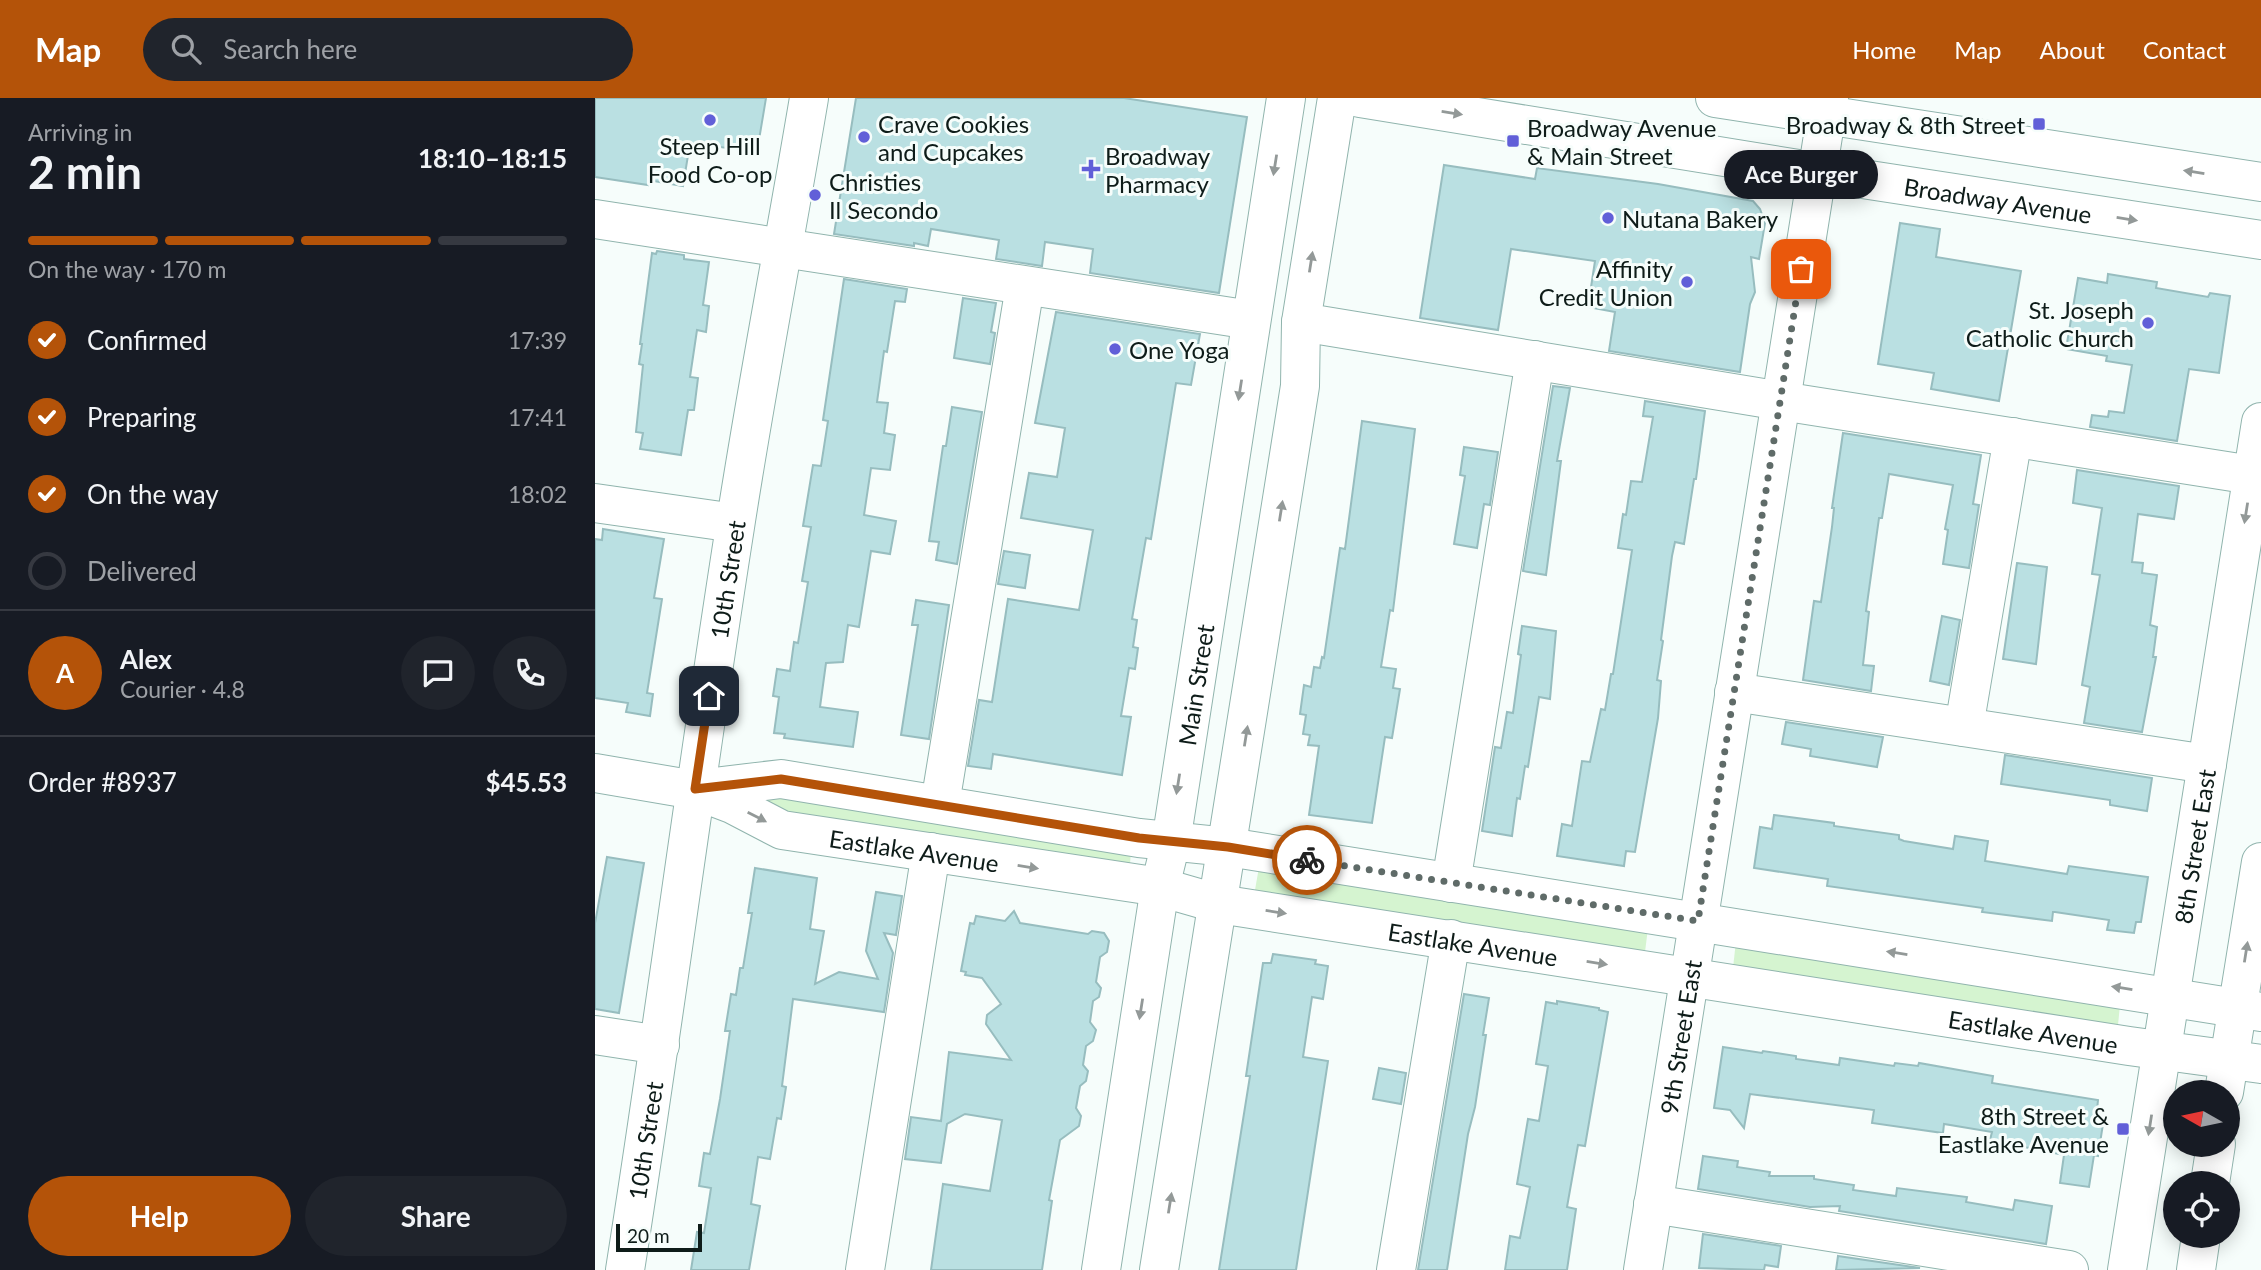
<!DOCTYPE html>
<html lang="en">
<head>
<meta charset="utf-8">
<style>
	:root { --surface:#171b24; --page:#20242c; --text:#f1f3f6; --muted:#9ea1a6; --line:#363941; --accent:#b45309 }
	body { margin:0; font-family:Lato,sans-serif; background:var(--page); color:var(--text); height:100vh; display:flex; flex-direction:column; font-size:26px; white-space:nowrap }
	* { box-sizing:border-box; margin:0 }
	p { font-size:23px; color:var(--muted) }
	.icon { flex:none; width:38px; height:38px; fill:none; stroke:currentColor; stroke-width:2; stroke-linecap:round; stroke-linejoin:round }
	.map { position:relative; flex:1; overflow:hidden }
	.sheet { display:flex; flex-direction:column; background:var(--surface); width:595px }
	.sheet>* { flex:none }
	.needle { width:46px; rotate:279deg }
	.fabs { position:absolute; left:1568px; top:982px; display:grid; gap:14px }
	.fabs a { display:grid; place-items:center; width:77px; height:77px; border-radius:50%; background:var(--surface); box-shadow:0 4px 18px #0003; font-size:35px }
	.scale { position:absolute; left:21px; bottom:18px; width:86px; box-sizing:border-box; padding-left:7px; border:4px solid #0e1c19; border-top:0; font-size:19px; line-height:24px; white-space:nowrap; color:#0e1c19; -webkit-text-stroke:5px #f6fdfb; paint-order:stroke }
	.pin { position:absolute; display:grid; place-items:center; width:60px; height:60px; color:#fff; margin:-30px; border-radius:14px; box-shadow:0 4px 10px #0006 }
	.courier { position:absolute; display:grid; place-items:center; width:70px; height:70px; margin:-35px; border:5px solid #b45309; border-radius:50%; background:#fff; color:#222; box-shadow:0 2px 9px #0007 }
	.bubble { position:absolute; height:49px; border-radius:24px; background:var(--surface); box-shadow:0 4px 18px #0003; font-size:23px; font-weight:700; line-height:49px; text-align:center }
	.overview em { font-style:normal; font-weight:700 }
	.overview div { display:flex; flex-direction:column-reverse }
	.overview { display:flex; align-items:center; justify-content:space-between; height:119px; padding:0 28px }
	h1 { font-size:46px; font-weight:700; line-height:52px }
	.bar { display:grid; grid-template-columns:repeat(4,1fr); gap:10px 7px; align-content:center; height:84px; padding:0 28px }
	.bar i { height:9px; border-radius:5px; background:var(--line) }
	.bar .current { background:var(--accent) }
	.bar p { grid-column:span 4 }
	.line { display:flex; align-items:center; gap:18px; padding:0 28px; border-top:2px solid var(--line) }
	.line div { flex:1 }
	.round { display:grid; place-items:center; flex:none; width:74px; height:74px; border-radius:37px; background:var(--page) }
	ol { padding:0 28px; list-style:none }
	li { display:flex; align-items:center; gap:21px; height:77px }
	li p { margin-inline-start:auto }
	li .icon { padding:7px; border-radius:50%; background:var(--accent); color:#fff; stroke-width:4 }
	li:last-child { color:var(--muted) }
	li i { width:38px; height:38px; border:4px solid var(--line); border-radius:50% }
	.action { display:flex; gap:14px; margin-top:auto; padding:14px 28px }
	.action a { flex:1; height:80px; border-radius:42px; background:var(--accent); color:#fff; font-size:28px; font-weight:700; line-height:80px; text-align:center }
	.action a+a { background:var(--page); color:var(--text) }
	header { display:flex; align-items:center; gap:42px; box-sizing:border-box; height:98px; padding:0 35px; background:var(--accent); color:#fff }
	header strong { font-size:33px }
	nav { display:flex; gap:38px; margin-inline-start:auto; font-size:24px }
	.search { width:490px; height:63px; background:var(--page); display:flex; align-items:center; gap:18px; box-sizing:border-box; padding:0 24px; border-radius:38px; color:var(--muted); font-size:26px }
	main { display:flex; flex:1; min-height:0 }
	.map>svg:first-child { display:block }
	.green { fill:#d5f4d0 }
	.building { fill:#bae0e2; stroke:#97bdbf; stroke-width:2 }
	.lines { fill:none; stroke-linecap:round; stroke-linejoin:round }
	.minor-casing { stroke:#90b4ad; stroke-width:40 }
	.major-casing { stroke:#90b4ad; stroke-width:40 }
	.minor { stroke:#fff; stroke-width:38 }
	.major { stroke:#fff; stroke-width:38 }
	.oneway { fill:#939998 }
	.done { stroke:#5f6b68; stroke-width:7; stroke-dasharray:0 12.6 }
	.route { stroke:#b45309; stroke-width:9 }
	.poi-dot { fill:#615fd8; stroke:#f6fdfb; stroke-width:2.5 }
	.labels { text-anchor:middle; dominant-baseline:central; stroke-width:6; stroke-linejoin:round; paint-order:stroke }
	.poi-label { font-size:24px; fill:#0e1c19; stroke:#f6fdfb; text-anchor:start }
	.street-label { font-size:24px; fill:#0e1c19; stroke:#f6fdfb }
</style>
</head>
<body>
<header>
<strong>Map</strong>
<div class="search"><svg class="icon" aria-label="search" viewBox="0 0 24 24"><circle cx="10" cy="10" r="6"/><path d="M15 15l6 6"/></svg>Search here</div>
<nav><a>Home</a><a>Map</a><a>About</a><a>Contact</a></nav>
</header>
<main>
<section class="sheet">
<div class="overview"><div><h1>2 min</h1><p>Arriving in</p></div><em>18:10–18:15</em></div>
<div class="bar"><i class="current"></i><i class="current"></i><i class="current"></i><i></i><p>On the way · 170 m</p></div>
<ol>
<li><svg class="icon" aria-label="check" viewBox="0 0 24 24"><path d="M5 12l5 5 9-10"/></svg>Confirmed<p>17:39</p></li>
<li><svg class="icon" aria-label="check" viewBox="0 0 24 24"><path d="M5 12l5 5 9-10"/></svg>Preparing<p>17:41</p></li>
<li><svg class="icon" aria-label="check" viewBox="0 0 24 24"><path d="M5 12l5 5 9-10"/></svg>On the way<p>18:02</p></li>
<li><i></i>Delivered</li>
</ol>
<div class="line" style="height:126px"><b class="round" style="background:var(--accent);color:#fff">A</b><div><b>Alex</b><p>Courier · 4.8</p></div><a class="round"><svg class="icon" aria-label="chat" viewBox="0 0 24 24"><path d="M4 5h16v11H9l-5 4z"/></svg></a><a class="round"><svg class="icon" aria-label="phone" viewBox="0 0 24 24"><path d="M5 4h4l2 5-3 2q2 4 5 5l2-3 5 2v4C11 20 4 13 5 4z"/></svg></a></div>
<div class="line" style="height:91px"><div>Order #8937</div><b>$45.53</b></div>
<div class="action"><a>Help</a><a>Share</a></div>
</section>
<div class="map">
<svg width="1666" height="1172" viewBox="0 0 1666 1172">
	<rect width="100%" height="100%" fill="#f6fdfb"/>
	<g class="green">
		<polygon points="148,691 536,754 535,766 150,708"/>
		<polygon points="664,769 1053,830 1050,854 660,792"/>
		<polygon points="1141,843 1525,907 1523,927 1138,870"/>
	</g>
	<g class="building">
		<polygon points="0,0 171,0 162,54 95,45 88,88 53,82 53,87 0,79"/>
		<polygon points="261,0 529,0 652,19 624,195 495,175 498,151 450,144 447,168 401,161 404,142 336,131 333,148 319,145 319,148 239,136"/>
		<polygon points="849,67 940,81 942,70 1063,86 1158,103 1165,111 1170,125 1164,161 1156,159 1160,194 1155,206 1145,274 1014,253 1020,214 993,209 1000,163 916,151 903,232 825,220"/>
		<polygon points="1305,125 1345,131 1341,159 1426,173 1404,303 1336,291 1339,275 1283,266"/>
		<polygon points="62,153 89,157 89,161 114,164 108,207 114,208 111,234 102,232 95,279 103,280 99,312 93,312 86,357 45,351 48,335 41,334 48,267 44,266 47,246 45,246 57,155 61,156"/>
		<polygon points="1513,176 1562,184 1561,190 1613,199 1615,195 1635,198 1624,275 1594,271 1582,343 1495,329 1497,317 1513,319 1514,313 1529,315 1537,267 1511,263 1512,258 1471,251 1483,180 1512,185"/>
		<polygon points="249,181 312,191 310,204 300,203 292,254 289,253 282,304 293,305 289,335 300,337 295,372 276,370 269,417 301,423 295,456 276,453 264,529 253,527 248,564 231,565 225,609 263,614 258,649 189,640 190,636 179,635 184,599 178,598 182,571 195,573 199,544 203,545 213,484 207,483 216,429 208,428 218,367 226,368 233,323 228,322"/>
		<polygon points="368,200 401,205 396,234 400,235 395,266 359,260"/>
		<polygon points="461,214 605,236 596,287 581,285 556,441 551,440 537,521 542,522 538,549 543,550 540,571 534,570 526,618 536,619 527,677 398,656 396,671 373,668 384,602 397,604 413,501 484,512 498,432 426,420 434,375 462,379 470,330 440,325"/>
		<polygon points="958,288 975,290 962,363 966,363 951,477 928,473"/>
		<polygon points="1050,303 1110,313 1101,381 1099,381 1089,446 1080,444 1077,458 1066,542 1068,543 1062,582 1066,583 1063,620 1040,754 1031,753 1029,768 962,758 967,726 977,728 987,663 995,664 1006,611 1010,612 1016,576 1018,576 1037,452 1023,450 1028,416 1031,417 1036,383 1047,384 1058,319 1048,318"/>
		<polygon points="357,309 387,314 362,466 341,462 344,444 334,443 348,348 351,348"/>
		<polygon points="767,323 820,331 798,513 795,512 786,569 801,571 798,590 805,591 797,640 790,639 777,725 714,717 724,648 713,647 715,637 708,636 711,617 705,616 709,587 716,589 719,569 725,570 727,559 729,560 745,450 750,451"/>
		<polygon points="1248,335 1386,357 1378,406 1384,407 1374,470 1348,466 1353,432 1350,431 1358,387 1294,376 1287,420 1284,420 1271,513 1274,514 1268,567 1279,568 1276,593 1208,582 1219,503 1226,504 1237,429 1239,410 1237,410"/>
		<polygon points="869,349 903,354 895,407 889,406 882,450 859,446 870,378 865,377"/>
		<polygon points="1482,372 1584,388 1579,421 1543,416 1537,464 1548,465 1547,475 1562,477 1555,527 1562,529 1558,559 1561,559 1547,634 1489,625 1495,589 1487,587 1505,477 1497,476 1507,410 1478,405"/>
		<polygon points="8,431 69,441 59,500 67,501 52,595 58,596 55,618 31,614 33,605 0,600 0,441 7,442"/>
		<polygon points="409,453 435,457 430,490 403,486"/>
		<polygon points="1422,465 1452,469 1441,566 1408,561"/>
		<polygon points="321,502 354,507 334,641 306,637 323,527 317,527"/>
		<polygon points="1347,518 1365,522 1354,587 1335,583"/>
		<polygon points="927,528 961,533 955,601 944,599 933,669 930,668 925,701 922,700 917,738 887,733 900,649 906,650 912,614 918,615 926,557 923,556"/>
		<polygon points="1191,624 1288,639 1282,669 1215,658 1216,651 1187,646"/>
		<polygon points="1410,657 1557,680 1552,713 1515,707 1515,702 1406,686"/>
		<polygon points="1179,717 1239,725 1239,728 1304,737 1304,741 1309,743 1358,751 1360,738 1393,743 1390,763 1472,776 1474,768 1553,779 1546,824 1541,824 1539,835 1512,832 1514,822 1460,814 1458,814 1457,823 1419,818 1387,814 1388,810 1232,788 1233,781 1159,770 1165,729 1177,731"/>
		<polygon points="12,759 49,765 24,915 0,911 0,825"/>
		<polygon points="160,770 222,780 215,831 229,833 220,886 244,874 283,881 271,853 281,794 307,798 301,837 289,835 298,855 289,914 198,901 187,988 191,989 186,1021 182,1020 175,1061 163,1059 156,1106 165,1108 154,1172 96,1172 102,1134 109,1135 116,1090 104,1088 109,1055 115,1056 125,1001 135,933 130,933 136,896 141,897 145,870 148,870 157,815 153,815"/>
		<polygon points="419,813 425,825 493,836 497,833 509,835 514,843 512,854 505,859 501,884 506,890 504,899 498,903 495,924 501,932 498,943 491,948 488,967 493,973 491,983 485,988 481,1010 486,1018 484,1028 465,1042 454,1102 457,1103 447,1172 336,1172 348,1086 395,1093 407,1022 370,1016 352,1026 346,1065 310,1061 316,1019 346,1023 354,954 416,962 391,926 392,917 406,906 387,880 370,877 371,874 366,873 375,825 379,826 381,818 410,823"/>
		<polygon points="678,856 721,862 720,866 733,868 728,901 717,899 708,959 733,963 701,1172 624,1172 655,978 651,978 668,865 676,865"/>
		<polygon points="869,896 894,900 888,937 891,937 880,1009 873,1036 852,1172 823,1172"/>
		<polygon points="962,903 1004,910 1004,912 1013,914 990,1048 983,1047 972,1109 981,1111 972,1172 910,1172 915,1138 925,1140 935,1089 922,1086 933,1021 944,1023 953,968 941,966 951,904 962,906"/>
		<polygon points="1128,949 1167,955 1168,953 1201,958 1201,961 1244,967 1245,960 1299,968 1300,965 1323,968 1324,965 1398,978 1397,985 1503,1002 1502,1012 1510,1013 1503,1058 1499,1057 1494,1089 1465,1085 1469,1057 1395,1042 1397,1034 1349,1026 1348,1035 1277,1025 1279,1012 1155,996 1149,1030 1135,1012 1119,1010"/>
		<polygon points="784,970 811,975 806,1006 778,1001"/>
		<polygon points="1108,1058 1143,1063 1142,1069 1175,1074 1174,1078 1219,1078 1219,1081 1259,1087 1258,1092 1301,1098 1302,1090 1372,1099 1371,1104 1418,1112 1420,1102 1457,1108 1451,1146 1244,1113 1245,1108 1215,1109 1103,1091"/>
		<polygon points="1108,1136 1186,1148 1183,1169 1170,1167 1169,1172 1104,1170"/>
		<polygon points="1243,1158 1325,1170 1241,1172"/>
	</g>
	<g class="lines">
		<defs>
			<g id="minor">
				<polyline points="0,121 656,222"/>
				<polyline points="706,224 1186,303 1657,377"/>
				<polyline points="0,405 140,425"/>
				<polyline points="1139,594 1612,666"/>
				<polyline points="1369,629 1418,339"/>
				<path id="s1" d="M0,675L100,692L137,706L187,732L565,789L624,806L1534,948L1666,966"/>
				<polyline points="102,691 186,681 544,740 633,749 1666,914"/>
				<polyline points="345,706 430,188"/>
				<polyline points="856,785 940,262"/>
				<polyline points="0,937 65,947"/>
				<polyline points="1058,1106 1474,1172"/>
				<path id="s2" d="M30,1172C69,925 101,676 140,429C162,286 190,143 214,0"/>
				<polyline points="270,1172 336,754"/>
				<path id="s3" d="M506,1172L565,789L576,744L691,0"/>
				<polyline points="564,1172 705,288 706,224 742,0"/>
				<polyline points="801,1172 856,841"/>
				<path id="s4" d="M1048,1172L1234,0"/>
			</g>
			<g id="major">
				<path id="s5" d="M765,0L1222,74L1666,142"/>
				<polyline points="1120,0 1666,84"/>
				<polyline points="1629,994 1666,764"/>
				<polyline points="1615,1085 1621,1046"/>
				<path id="s6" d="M1532,1172L1666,324"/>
				<polyline points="1601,1172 1606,1138"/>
			</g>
		</defs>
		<use href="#minor" class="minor-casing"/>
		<use href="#major" class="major-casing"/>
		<use href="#minor" class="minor"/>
		<use href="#major" class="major"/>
	</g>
	<defs><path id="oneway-solid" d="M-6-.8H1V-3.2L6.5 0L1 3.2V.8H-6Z" transform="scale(1.75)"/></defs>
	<g class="oneway">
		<use href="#oneway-solid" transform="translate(857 15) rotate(9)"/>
		<use href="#oneway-solid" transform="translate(680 67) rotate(99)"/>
		<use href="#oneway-solid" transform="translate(1599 74) rotate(-171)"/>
		<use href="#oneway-solid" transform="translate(1532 121) rotate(9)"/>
		<use href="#oneway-solid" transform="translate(716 164) rotate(-81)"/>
		<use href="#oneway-solid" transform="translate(645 292) rotate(99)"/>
		<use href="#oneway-solid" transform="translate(686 413) rotate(-81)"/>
		<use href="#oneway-solid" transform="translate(1651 415) rotate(99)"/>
		<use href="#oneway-solid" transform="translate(651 638) rotate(-81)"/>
		<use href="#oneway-solid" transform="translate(583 686) rotate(99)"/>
		<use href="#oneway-solid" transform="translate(162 719) rotate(27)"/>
		<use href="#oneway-solid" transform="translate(433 769) rotate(9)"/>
		<use href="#oneway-solid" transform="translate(681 814) rotate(9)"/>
		<use href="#oneway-solid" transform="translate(1651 854) rotate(-81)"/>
		<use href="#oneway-solid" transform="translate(1302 855) rotate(-171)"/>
		<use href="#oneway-solid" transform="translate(1002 865) rotate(9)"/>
		<use href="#oneway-solid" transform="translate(1527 890) rotate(-171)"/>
		<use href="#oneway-solid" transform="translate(546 911) rotate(99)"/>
		<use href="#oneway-solid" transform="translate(1555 1027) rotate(99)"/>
		<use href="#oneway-solid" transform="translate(575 1105) rotate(-81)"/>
	</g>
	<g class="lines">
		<polyline class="done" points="712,762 1103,823 1206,171"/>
		<polyline class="route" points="114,598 100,691 186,681 544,740 633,749 712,762"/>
	</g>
	<g class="poi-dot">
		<circle cx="115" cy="22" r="7"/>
		<rect x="1437" y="19" width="14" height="14" rx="3.5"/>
		<circle cx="269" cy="39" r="7"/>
		<rect x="911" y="36" width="14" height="14" rx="3.5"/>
		<path d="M492.5 60.5h7v7h7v7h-7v7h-7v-7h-7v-7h7z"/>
		<circle cx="220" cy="97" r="7"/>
		<circle cx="1013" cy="120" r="7"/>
		<circle cx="1092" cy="184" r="7"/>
		<circle cx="1553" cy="225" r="7"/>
		<circle cx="520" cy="251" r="7"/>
		<rect x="1521" y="1024" width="14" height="14" rx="3.5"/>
	</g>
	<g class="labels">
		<g class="poi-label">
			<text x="283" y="25">Crave Cookies<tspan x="283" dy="28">and Cupcakes</tspan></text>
			<text x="1430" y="26" text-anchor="end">Broadway &amp; 8th Street</text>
			<text x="932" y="29">Broadway Avenue<tspan x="932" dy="28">&amp; Main Street</tspan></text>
			<text x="115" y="47" text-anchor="middle">Steep Hill<tspan x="115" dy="28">Food Co-op</tspan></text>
			<text x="510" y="57">Broadway<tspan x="510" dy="28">Pharmacy</tspan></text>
			<text x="234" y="83">Christies<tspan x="234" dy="28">Il Secondo</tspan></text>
			<text x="1027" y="120">Nutana Bakery</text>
			<text x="1078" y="170" text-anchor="end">Affinity<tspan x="1078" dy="28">Credit Union</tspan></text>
			<text x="1539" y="211" text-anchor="end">St. Joseph<tspan x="1539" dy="28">Catholic Church</tspan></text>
			<text x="534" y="251">One Yoga</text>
			<text x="1514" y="1017" text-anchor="end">8th Street &amp;<tspan x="1514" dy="28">Eastlake Avenue</tspan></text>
		</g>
		<g class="street-label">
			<text stroke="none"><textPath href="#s5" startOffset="646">Broadway Avenue</textPath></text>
			<text stroke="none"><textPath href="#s2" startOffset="698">10th Street</textPath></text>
			<text stroke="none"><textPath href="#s3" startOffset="593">Main Street</textPath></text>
			<text stroke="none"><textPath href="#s6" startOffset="429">8th Street East</textPath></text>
			<text stroke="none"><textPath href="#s1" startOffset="331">Eastlake Avenue</textPath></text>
			<text stroke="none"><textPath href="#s1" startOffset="898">Eastlake Avenue</textPath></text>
			<text stroke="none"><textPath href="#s1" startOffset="1465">Eastlake Avenue</textPath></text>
			<text stroke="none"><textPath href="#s4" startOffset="236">9th Street East</textPath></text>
			<text stroke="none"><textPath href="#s2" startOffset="131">10th Street</textPath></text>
		</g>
	</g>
</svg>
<div class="fabs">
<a><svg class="needle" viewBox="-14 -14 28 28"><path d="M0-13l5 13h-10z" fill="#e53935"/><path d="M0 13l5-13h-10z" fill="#9ea1a6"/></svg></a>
<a><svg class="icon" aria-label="locate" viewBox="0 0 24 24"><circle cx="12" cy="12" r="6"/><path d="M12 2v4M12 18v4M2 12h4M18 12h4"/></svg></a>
</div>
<div class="scale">20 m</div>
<div class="pin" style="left:1206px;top:171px;background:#ea580c"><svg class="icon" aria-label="bag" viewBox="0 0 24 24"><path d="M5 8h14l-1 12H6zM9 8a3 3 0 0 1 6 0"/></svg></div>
<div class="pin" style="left:114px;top:598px;background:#1f2937"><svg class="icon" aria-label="home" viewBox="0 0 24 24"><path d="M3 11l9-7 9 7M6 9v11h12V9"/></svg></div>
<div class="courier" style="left:712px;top:762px"><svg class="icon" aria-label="bike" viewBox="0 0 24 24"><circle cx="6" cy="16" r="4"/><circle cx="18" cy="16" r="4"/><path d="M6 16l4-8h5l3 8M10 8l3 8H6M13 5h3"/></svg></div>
<div class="bubble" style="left:1129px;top:52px;width:154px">Ace Burger</div>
</div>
</main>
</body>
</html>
